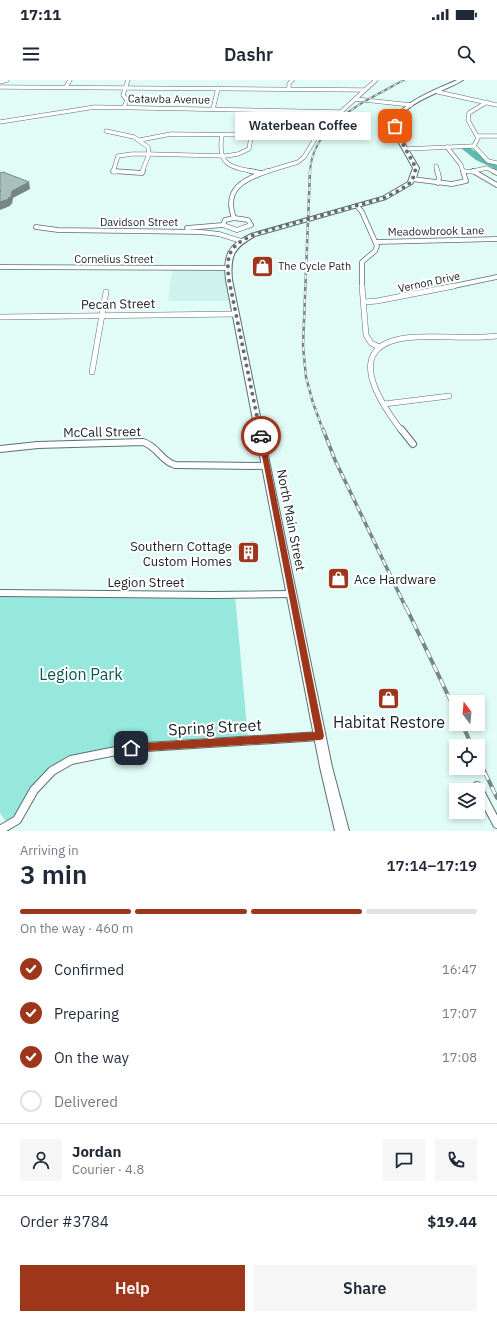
<!DOCTYPE html>
<html lang="en">
<head>
<meta charset="utf-8">
<style>
	:root { --surface:#fff; --page:#f6f6f7; --text:#1f2937; --muted:#747a83; --line:#e0e1e3; --accent:#9e361c }
	body { margin:0; font-family:"IBM Plex Sans",sans-serif; background:var(--page); color:var(--text); height:100vh; display:flex; flex-direction:column; font-size:15px; white-space:nowrap }
	* { box-sizing:border-box; margin:0 }
	p { font-size:13px; color:var(--muted) }
	.icon { flex:none; width:22px; height:22px; fill:none; stroke:currentColor; stroke-width:2; stroke-linecap:round; stroke-linejoin:round }
	.map { position:relative; height:751px; overflow:hidden }
	.sheet { display:flex; flex-direction:column; background:var(--surface); flex:1 }
	.sheet>* { flex:none }
	.needle { width:26px; rotate:344deg }
	.buttons { position:absolute; left:449px; top:615px; display:grid; gap:8px }
	.buttons a { display:grid; place-items:center; width:36px; height:36px; border-radius:0px; background:var(--surface); box-shadow:0 2px 6px #0003; font-size:20px }
	.pin { position:absolute; display:grid; place-items:center; width:34px; height:34px; color:#fff; margin:-17px; border-radius:8px; box-shadow:0 2px 6px #0006 }
	.courier { position:absolute; display:grid; place-items:center; width:40px; height:40px; margin:-20px; border:3px solid #9e361c; border-radius:50%; background:#fff; color:#222; box-shadow:0 1px 5px #0007 }
	.bubble { position:absolute; height:28px; border-radius:0px; background:var(--surface); box-shadow:0 2px 6px #0003; font-size:13px; font-weight:600; line-height:28px; text-align:center }
	.head em { font-style:normal; font-weight:600 }
	.head div { display:flex; flex-direction:column-reverse }
	.head { display:flex; align-items:center; justify-content:space-between; height:68px; padding:0 20px }
	h1 { font-size:26px; font-weight:600; line-height:30px }
	.bar { display:grid; grid-template-columns:repeat(4,1fr); gap:6px 4px; align-content:center; height:48px; padding:0 20px }
	.bar i { height:5px; border-radius:3px; background:var(--line) }
	.bar .active { background:var(--accent) }
	.bar p { grid-column:span 4 }
	.line { display:flex; align-items:center; gap:10px; padding:0 20px; border-top:1px solid var(--line) }
	.line div { flex:1 }
	.round { display:grid; place-items:center; flex:none; width:42px; height:42px; border-radius:0px; background:var(--page) }
	ol { padding:0 20px; list-style:none }
	li { display:flex; align-items:center; gap:12px; height:44px }
	li p { margin-inline-start:auto }
	li .icon { padding:4px; border-radius:50%; background:var(--accent); color:#fff; stroke-width:4 }
	li:last-child { color:var(--muted) }
	li i { width:22px; height:22px; border:2px solid var(--line); border-radius:50% }
	.action { display:flex; gap:8px; margin-top:auto; padding:8px 20px }
	.action a { flex:1; height:46px; border-radius:0px; background:var(--accent); color:#fff; font-size:16px; font-weight:600; line-height:46px; text-align:center }
	.action a+a { background:var(--page); color:var(--text) }
	.status { display:flex; justify-content:space-between; align-items:center; height:28px; padding:0 20px; background:var(--surface); direction:ltr }
	.status svg { height:11px; fill:currentColor }
	header { display:flex; justify-content:space-between; align-items:center; height:52px; padding:0 20px; background:var(--surface); font-size:18px; font-weight:600 }
	.map>svg:first-child { display:block }
	.built { fill:#cff2ec }
	.green { fill:#96e8dd }
	.lines { fill:none; stroke-linecap:round; stroke-linejoin:round }
	.river { fill:#60bbaf; fill-rule:evenodd }
	.street-far4-casing { stroke:#5b716e; stroke-width:4.5 }
	.street-far3-casing { stroke:#5b716e; stroke-width:5.5 }
	.street-far2-casing { stroke:#5b716e; stroke-width:6 }
	.street-far1-casing { stroke:#5b716e; stroke-width:8 }
	.street-casing { stroke:#5b716e; stroke-width:10 }
	.primary-casing { stroke:#5b716e; stroke-width:2 }
	.street-far4 { stroke:#fff; stroke-width:3.5 }
	.street-far3 { stroke:#fff; stroke-width:4 }
	.street-far2 { stroke:#fff; stroke-width:5 }
	.street-far1 { stroke:#fff; stroke-width:6 }
	.street { stroke:#fff; stroke-width:8 }
	.primary { fill:#fff; fill-rule:evenodd }
	.rail-far3-casing { stroke:#768785; stroke-width:2 }
	.rail-far2-casing { stroke:#768785; stroke-width:2.5 }
	.rail-far1-casing { stroke:#768785; stroke-width:3.5 }
	.rail-casing { stroke:#768785; stroke-width:4 }
	.rail-far3 { stroke:#fff; stroke-width:1; stroke-dasharray:3.5; stroke-linecap:butt }
	.rail-far2 { stroke:#fff; stroke-width:1.5; stroke-dasharray:4; stroke-linecap:butt }
	.rail-far1 { stroke:#fff; stroke-width:2; stroke-dasharray:6; stroke-linecap:butt }
	.rail { stroke:#fff; stroke-width:2.5; stroke-dasharray:8; stroke-linecap:butt }
	.wall { fill:#90a5a2 }
	.shaded-wall { fill:#768684 }
	.building { fill:#a8c0bc; stroke:#768684 }
	.route { fill:#9e361c }
	.done { stroke:#606f6d; stroke-width:4; stroke-dasharray:0 7.2 }
	.labels { text-anchor:middle; dominant-baseline:central; stroke-width:4; stroke-linejoin:round; paint-order:stroke }
	.far-street-label { font-size:11px; fill:#1a2322; stroke:#fff }
	.far-poi-label { font-size:11px; fill:#1a2322; stroke:#fff; text-anchor:start }
	.street-label { font-size:13px; fill:#1a2322; stroke:#fff }
	.poi-label { font-size:13px; fill:#1a2322; stroke:#fff; text-anchor:end }
	.near-park-label { font-size:16px; fill:#075952; stroke:#fff }
	.near-poi-label { font-size:16px; fill:#1a2322; stroke:#fff }
	.near-street-label { font-size:16px; fill:#1a2322; stroke:#fff }
</style>
</head>
<body>
<div class="status"><b>17:11</b><svg viewBox="0 0 49 12"><path d="M0 12V9h3v3zM5 12V6h3v6zM10 12V3h3v9zM15 12V0h3v12zM26 1h20v11H26zM47 4h2v5h-2z"/></svg></div>
<header><svg class="icon" aria-label="menu" viewBox="0 0 24 24"><path d="M4 6h16M4 12h16M4 18h16"/></svg>Dashr<svg class="icon" aria-label="search" viewBox="0 0 24 24"><circle cx="10" cy="10" r="6"/><path d="M15 15l6 6"/></svg></header>
<div class="map">
<svg width="497" height="751" viewBox="0 0 497 751">
	<rect width="100%" height="100%" fill="#e1fbf7"/>
	<polygon class="built" points="172,189 224,190 231,221 168,221"/>
	<polygon class="green" points="0,513 235,515 248,659 82,676 51,691 9,745 0,733"/>
	<g class="lines">
		<path class="river" d="M462,65C468,65 490,81 497,85V90L476,80L462,69Z"/>
		<defs>
			<g id="street-far4">
				<polyline points="0,2 7,0"/>
				<polyline points="0,7 365,10"/>
				<polyline points="66,7 70,0"/>
				<polyline points="289,9 289,4 292,0"/>
				<polyline points="438,12 497,25"/>
				<polyline points="355,19 411,25"/>
				<polyline points="487,22 469,33 468,40 478,58 474,66 488,81 497,83"/>
				<polyline points="124,27 127,20 123,15 128,0"/>
				<polyline points="213,29 218,8"/>
				<polyline points="0,42 95,27 340,32"/>
				<polyline points="106,51 134,57 148,67 149,74"/>
				<path d="M222,55C217,85 229,87 256,92"/>
				<polyline points="478,56 497,56"/>
				<polyline points="140,60 171,54 247,55 251,57 249,69 238,74 226,76 149,74"/>
				<polyline points="447,67 461,85 463,92"/>
				<polyline points="406,69 474,66"/>
				<polyline points="436,86 438,92"/>
				<polyline points="463,91 475,92"/>
				<polyline points="473,91 487,88 495,92"/>
				<polyline points="116,92 113,92 118,76 132,74 149,74"/>
				<polyline points="142,92 149,74"/>
				<polyline points="265,92 298,82 304,77 320,51 376,0"/>
			</g>
			<g id="street-far3">
				<polyline points="113,91 142,93 143,91"/>
				<polyline points="250,91 261,93"/>
				<polyline points="437,91 439,97 438,103"/>
				<polyline points="473,91 497,105"/>
				<polyline points="493,91 497,93"/>
				<polyline points="412,99 452,104 466,101 463,91"/>
				<polyline points="357,126 362,132 377,166 375,171 362,182 362,207"/>
				<path d="M234,138C223,109 244,99 268,91"/>
				<polygon points="234,138 248,140 251,145 237,150 223,145 225,140"/>
				<polyline points="36,147 58,150 201,152 219,154 241,161"/>
				<polyline points="187,148 223,145"/>
				<polyline points="376,162 497,159"/>
				<polyline points="0,187 228,188"/>
				<polyline points="449,207 497,197"/>
			</g>
			<g id="street-far2">
				<polyline points="362,206 366,255 371,263 379,267"/>
				<polyline points="364,222 377,221 454,206"/>
				<polyline points="0,237 236,234"/>
				<polyline points="92,292 106,212"/>
				<polyline points="384,324 449,316"/>
				<path d="M401,350C379,321 343,267 405,258C435,254 466,260 497,256"/>
			</g>
			<g id="street-far1">
				<polyline points="401,349 413,364"/>
				<path d="M0,369L38,365L143,362C157,366 161,381 175,385L266,386"/>
				<polyline points="0,513 214,515 292,514"/>
			</g>
			<g id="street">
				<polyline points="477,706 497,744"/>
				<polyline points="0,750 17,740 34,710 52,691 71,680 131,668 320,656"/>
			</g>
			<path id="primary" d="M457,0H463C446,12 388,25 399,54L419,88L416,98L412,104L386,119L255,156C233,168 230,176 232,200L332,687L349,751H335L320,687L226,200C223,175 228,165 251,154L382,117L408,102L413,88L394,54C384,27 438,9 457,0Z"/>
		</defs>
		<use href="#street-far4" class="street-far4-casing"/>
		<use href="#street-far3" class="street-far3-casing"/>
		<use href="#street-far2" class="street-far2-casing"/>
		<use href="#street-far1" class="street-far1-casing"/>
		<use href="#street" class="street-casing"/>
		<use href="#primary" class="primary-casing"/>
		<use href="#street-far4" class="street-far4"/>
		<use href="#street-far3" class="street-far3"/>
		<use href="#street-far2" class="street-far2"/>
		<use href="#street-far1" class="street-far1"/>
		<use href="#street" class="street"/>
		<use href="#primary" class="primary"/>
		<defs>
			<path id="rail-far3" d="M310,92C312,43 368,20 404,0"/>
			<polyline id="rail-far2" points="310,91 303,266 306,297 313,323 323,350"/>
			<polyline id="rail-far1" points="323,349 335,380 406,528"/>
			<g id="rail">
				<polyline points="406,527 456,632"/>
				<polyline points="462,644 472,666"/>
				<polyline points="478,678 497,718"/>
			</g>
		</defs>
		<use href="#rail-far3" class="rail-far3-casing"/>
		<use href="#rail-far2" class="rail-far2-casing"/>
		<use href="#rail-far1" class="rail-far1-casing"/>
		<use href="#rail" class="rail-casing"/>
		<use href="#rail-far3" class="rail-far3"/>
		<use href="#rail-far2" class="rail-far2"/>
		<use href="#rail-far1" class="rail-far1"/>
		<use href="#rail" class="rail"/>
	</g>
	<polygon class="wall" points="241,463 256,474 256,478 242,479 242,477 239,477 238,466 241,466"/>
	<polygon class="shaded-wall" points="29,102 30,109 13,118 12,124 10,125 10,126 0,130 0,122 12,111"/>
	<g class="building">
		<polygon points="3,92 29,102 12,111 11,117 8,118 9,119 0,122 0,111 1,111 0,111 0,93"/>
		<polygon points="254,462 256,474 242,475 242,472 239,472 238,466 242,466 241,463"/>
	</g>
	<polygon class="route" points="258,355 264,356 324,656 323,659 320,660 131,672 128,670 127,668 128,665 131,664 315,652"/>
	<g class="lines">
		<path class="done" d="M261,356L229,200C225,172 231,164 258,153L384,118L400,110L410,103L413,98L416,88L398,55L395,46"/>
	</g>
	<defs>
		<symbol id="shop-square" viewBox="-11 -11 22 22"><rect x="-9" y="-9" width="18" height="18" rx="4" fill="#9e361c" stroke="#fff"/><path d="M-5-2.5h2.3a2.7 3.5 0 0 1 5.4 0H5L5.5 6h-11ZM-1.5-2.5h3a1.5 2.3 0 0 0-3 0Z" fill="#fff"/></symbol>
		<symbol id="building-square" viewBox="-11 -11 22 22"><rect x="-9" y="-9" width="18" height="18" rx="4" fill="#9e361c" stroke="#fff"/><path d="M-4-6H4V6H1V3H-1V6H-4ZM-2.5-4.3h1.7v1.8h-1.7ZM.8-4.3h1.7v1.8H.8ZM-2.5-1h1.7V.8h-1.7ZM.8-1h1.7V.8H.8Z" fill="#fff"/></symbol>
	</defs>
	<g fill-rule="evenodd">
		<use href="#shop-square" x="250" y="174" width="25" height="25"/>
		<use href="#building-square" x="236" y="460" width="25" height="25"/>
		<use href="#shop-square" x="326" y="486" width="25" height="25"/>
		<use href="#shop-square" x="376" y="606" width="25" height="25"/>
	</g>
	<g class="labels">
		<g class="far-street-label">
			<text transform="translate(169 19) rotate(1)">Catawba Avenue</text>
			<text x="139" y="142">Davidson Street</text>
			<text transform="translate(436 151) rotate(-1)">Meadowbrook Lane</text>
			<text x="114" y="179">Cornelius Street</text>
			<text transform="translate(429 202) rotate(-12)">Vernon Drive</text>
		</g>
		<g class="far-poi-label">
			<text x="278" y="186">The Cycle Path</text>
		</g>
		<g class="street-label">
			<text transform="translate(118 224) rotate(-1)">Pecan Street</text>
			<text transform="translate(102 352) rotate(-1)">McCall Street</text>
			<text transform="translate(291 440) rotate(79)">North Main Street</text>
			<text x="146" y="502">Legion Street</text>
		</g>
		<g class="poi-label">
			<text x="232" y="466">Southern Cottage<tspan x="232" dy="15">Custom Homes</tspan></text>
			<text x="354" y="499" text-anchor="start">Ace Hardware</text>
		</g>
		<g class="near-park-label">
			<text x="81" y="594">Legion Park</text>
		</g>
		<g class="near-poi-label">
			<text x="389" y="642">Habitat Restore</text>
		</g>
		<g class="near-street-label">
			<text transform="translate(215 647) rotate(-3)">Spring Street</text>
		</g>
	</g>
</svg>
<div class="buttons">
<a><svg class="needle" viewBox="-14 -14 28 28"><path d="M0-13l5 13h-10z" fill="#e53935"/><path d="M0 13l5-13h-10z" fill="#747a83"/></svg></a>
<a><svg class="icon" aria-label="locate" viewBox="0 0 24 24"><circle cx="12" cy="12" r="6"/><path d="M12 2v4M12 18v4M2 12h4M18 12h4"/></svg></a>
<a><svg class="icon" aria-label="layers" viewBox="0 0 24 24"><path d="M12 4l9 5-9 5-9-5zM3 14l9 5 9-5"/></svg></a>
</div>
<div class="pin" style="left:395px;top:46px;background:#ea580c"><svg class="icon" aria-label="bag" viewBox="0 0 24 24"><path d="M5 8h14l-1 12H6zM9 8a3 3 0 0 1 6 0"/></svg></div>
<div class="pin" style="left:131px;top:668px;background:#1f2937"><svg class="icon" aria-label="home" viewBox="0 0 24 24"><path d="M3 11l9-7 9 7M6 9v11h12V9"/></svg></div>
<div class="courier" style="left:261px;top:356px"><svg class="icon" aria-label="car" viewBox="0 0 24 24"><path d="M5 17H2v-5l4-1 3-4h7l3 4 3 1v5h-3M9 17h6M6 11h13"/><circle cx="7" cy="17" r="2"/><circle cx="17" cy="17" r="2"/></svg></div>
<div class="bubble" style="left:235px;top:32px;width:136px">Waterbean Coffee</div>
</div>
<section class="sheet">
<div class="head"><div><h1>3 min</h1><p>Arriving in</p></div><em>17:14–17:19</em></div>
<div class="bar"><i class="active"></i><i class="active"></i><i class="active"></i><i></i><p>On the way · 460 m</p></div>
<ol>
<li><svg class="icon" aria-label="check" viewBox="0 0 24 24"><path d="M5 12l5 5 9-10"/></svg>Confirmed<p>16:47</p></li>
<li><svg class="icon" aria-label="check" viewBox="0 0 24 24"><path d="M5 12l5 5 9-10"/></svg>Preparing<p>17:07</p></li>
<li><svg class="icon" aria-label="check" viewBox="0 0 24 24"><path d="M5 12l5 5 9-10"/></svg>On the way<p>17:08</p></li>
<li><i></i>Delivered</li>
</ol>
<div class="line" style="height:72px"><a class="round"><svg class="icon" aria-label="person" viewBox="0 0 24 24"><circle cx="12" cy="8" r="4"/><path d="M4 21q1-7 8-7t8 7"/></svg></a><div><b>Jordan</b><p>Courier · 4.8</p></div><a class="round"><svg class="icon" aria-label="chat" viewBox="0 0 24 24"><path d="M4 5h16v11H9l-5 4z"/></svg></a><a class="round"><svg class="icon" aria-label="phone" viewBox="0 0 24 24"><path d="M5 4h4l2 5-3 2q2 4 5 5l2-3 5 2v4C11 20 4 13 5 4z"/></svg></a></div>
<div class="line" style="height:52px"><div>Order #3784</div><b>$19.44</b></div>
<div class="action"><a>Help</a><a>Share</a></div>
</section>
</body>
</html>
